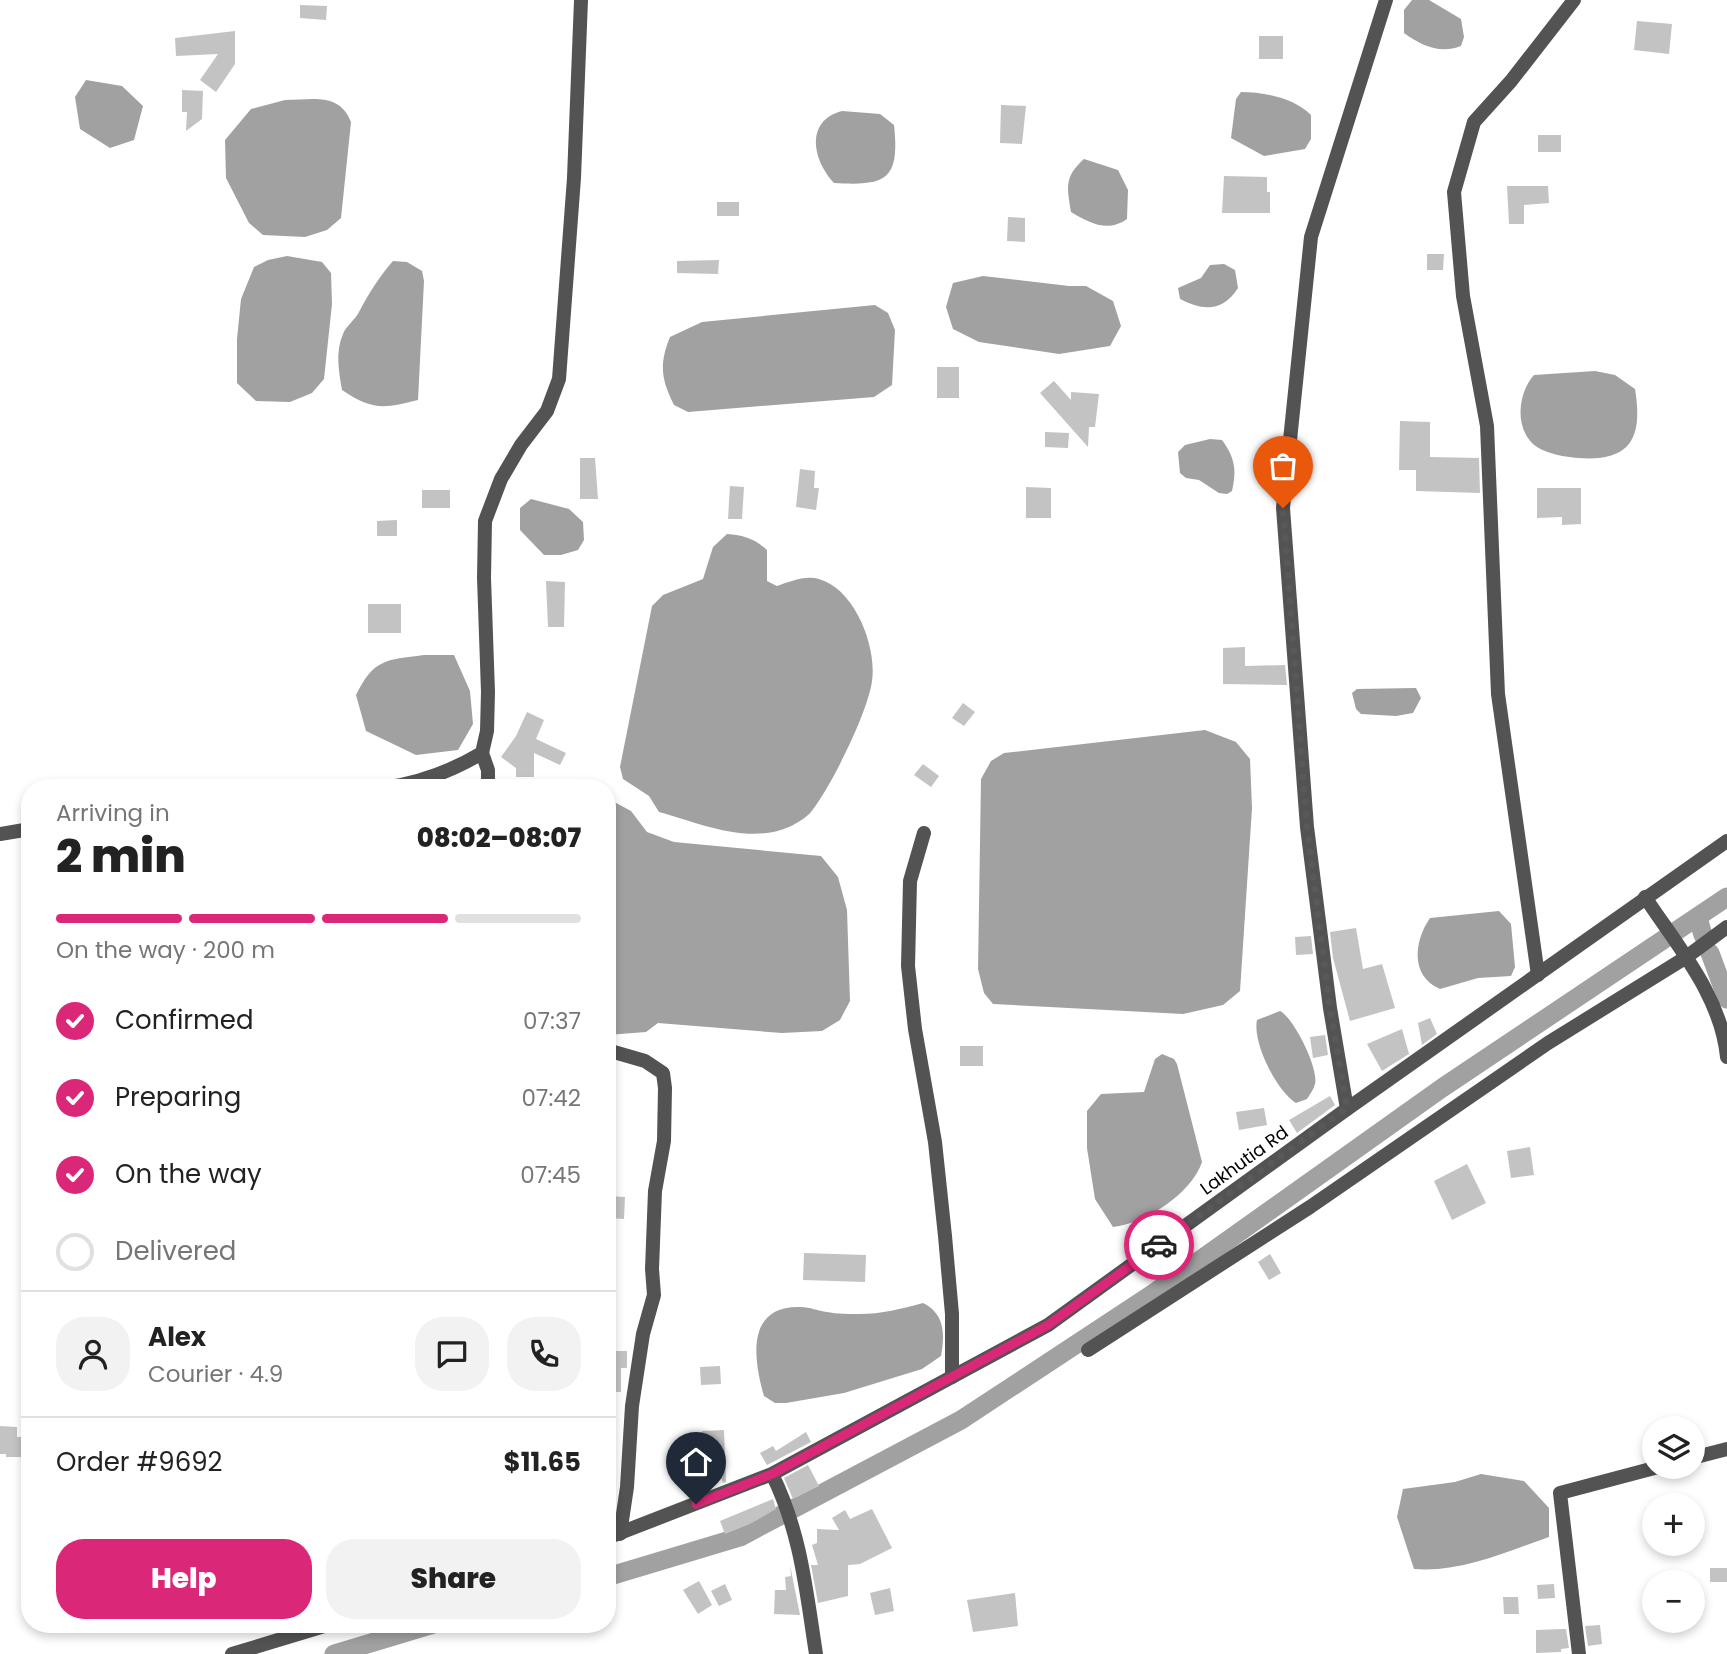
<!DOCTYPE html>
<html lang="en">
<head>
<meta charset="utf-8">
<style>
	:root { --surface:#fff; --page:#f2f2f2; --text:#222; --muted:#767676; --line:#e0e0e0; --accent:#db2777 }
	body { margin:0; font-family:Poppins,sans-serif; background:var(--page); color:var(--text); height:100vh; display:flex; flex-direction:column; font-size:26px; white-space:nowrap }
	* { box-sizing:border-box; margin:0 }
	p { font-size:23px; color:var(--muted) }
	.icon { flex:none; width:38px; height:38px; fill:none; stroke:currentColor; stroke-width:2; stroke-linecap:round; stroke-linejoin:round }
	.map { position:relative; flex:1; overflow:hidden }
	.sheet { position:absolute; left:21px; top:779px; width:595px; height:854px; display:flex; flex-direction:column; background:var(--surface); border-radius:28px; box-shadow:0 4px 10px #0003 }
	.sheet>* { flex:none }
	.controls { position:absolute; left:1642px; top:1416px; display:grid; gap:14px }
	.controls a { display:grid; place-items:center; width:63px; height:63px; border-radius:50%; background:var(--surface); box-shadow:0 4px 10px #0003; font-size:35px }
	.pin { position:absolute; display:grid; place-items:center; width:60px; height:60px; color:#fff; margin:-72px -30px; border-radius:50% 50% 50% 0; rotate:-45deg; box-shadow:0 0 7px #0007 }
	.pin .icon { rotate:45deg }
	.courier { position:absolute; display:grid; place-items:center; width:70px; height:70px; margin:-35px; border:5px solid #db2777; border-radius:50%; background:#fff; color:#222; box-shadow:0 2px 9px #0007 }
	.head em { font-style:normal; font-weight:800 }
	.head div { display:flex; flex-direction:column-reverse }
	.head { display:flex; align-items:center; justify-content:space-between; height:119px; padding:0 35px }
	h1 { font-size:46px; font-weight:800; line-height:52px }
	.bar { display:grid; grid-template-columns:repeat(4,1fr); gap:10px 7px; align-content:center; height:84px; padding:0 35px }
	.bar i { height:9px; border-radius:5px; background:var(--line) }
	.bar .active { background:var(--accent) }
	.bar p { grid-column:span 4 }
	.line { display:flex; align-items:center; gap:18px; padding:0 35px; border-top:2px solid var(--line) }
	.line div { flex:1 }
	.round { display:grid; place-items:center; flex:none; width:74px; height:74px; border-radius:28px; background:var(--page) }
	ol { padding:0 35px; list-style:none }
	li { display:flex; align-items:center; gap:21px; height:77px }
	li p { margin-inline-start:auto }
	li .icon { padding:7px; border-radius:50%; background:var(--accent); color:#fff; stroke-width:4 }
	li:last-child { color:var(--muted) }
	li i { width:38px; height:38px; border:4px solid var(--line); border-radius:50% }
	.button { display:flex; gap:14px; margin-top:auto; padding:14px 35px }
	.button a { flex:1; height:80px; border-radius:28px; background:var(--accent); color:#fff; font-size:28px; font-weight:800; line-height:80px; text-align:center }
	.button a+a { background:var(--page); color:var(--text) }
	.map>svg:first-child { display:block }
	.water { fill:#a1a1a1 }
	.lines { fill:none; stroke-linecap:round; stroke-linejoin:round }
	.canal { stroke:#a1a1a1; stroke-width:19 }
	.building { fill:#c3c3c3 }
	.minor { stroke:#535353; stroke-width:14 }
	.tertiary { stroke:#535353; stroke-width:14 }
	.done { stroke:#595959; stroke-width:7; stroke-dasharray:0 12.6 }
	.route { stroke:#db2777; stroke-width:9 }
	.labels { text-anchor:middle; dominant-baseline:central; stroke-width:5; stroke-linejoin:round; paint-order:stroke }
	.street-label { font-size:18px; fill:#000; stroke:#fff }
</style>
</head>
<body>
<div class="map">
<svg width="1727" height="1654" viewBox="0 0 1727 1654">
	<rect width="100%" height="100%" fill="#fff"/>
	<g class="water">
		<path d="M1412,0H1429L1461,19L1464,37L1461,46C1440,54 1422,46 1404,33V10Z"/>
		<polygon points="86,80 122,86 143,106 134,140 110,148 80,129 75,97"/>
		<path d="M1241,92C1264,92 1294,98 1311,115V139L1305,149L1264,156L1231,138L1236,99Z"/>
		<path d="M285,100C313,100 339,92 351,122L341,218L327,230L305,237L263,235L249,223L226,178L225,140L251,109Z"/>
		<path d="M842,111L880,114L894,125C900,180 886,186 834,183C813,161 804,121 842,111Z"/>
		<path d="M1084,159L1118,170L1128,190L1127,219C1107,233 1090,223 1071,212C1067,187 1064,177 1084,159Z"/>
		<polygon points="287,256 322,262 331,273 332,304 324,379 312,393 290,402 256,401 237,383 237,339 241,299 254,267 268,260"/>
		<path d="M393,261L407,262L422,271L424,281L418,400C383,409 372,410 342,390C339,372 335,352 343,334C346,326 355,320 359,312C369,293 379,277 393,261Z"/>
		<path d="M1224,264L1235,270L1238,288C1223,312 1203,311 1180,299L1178,288L1201,278L1210,265Z"/>
		<polygon points="983,276 1069,286 1086,286 1113,301 1121,326 1110,346 1059,354 979,342 953,329 946,307 953,283"/>
		<path d="M875,305L888,313L895,330L892,385L874,397L688,412L674,405C661,379 659,364 670,337L702,322Z"/>
		<path d="M1595,371L1615,375L1635,389C1643,438 1631,462 1578,458C1565,457 1548,454 1537,447C1514,431 1517,394 1534,375Z"/>
		<path d="M1210,439L1222,440C1235,458 1237,470 1232,491L1227,494L1219,493L1199,480L1186,478L1180,473L1178,452L1185,445Z"/>
		<polygon points="531,499 569,509 583,522 584,540 578,550 561,555 544,555 520,530 520,508"/>
		<path d="M727,534C744,535 755,539 767,550V581L777,586C789,582 805,575 819,579C855,589 877,647 872,681C868,712 831,787 811,812C807,817 796,824 789,827C748,845 699,823 659,812L649,796L623,779L620,767L652,606L663,595L703,579L713,547Z"/>
		<path d="M424,655H454L470,691L473,724L458,750L416,755L366,731L356,695C374,659 385,660 424,655Z"/>
		<polygon points="1416,688 1421,698 1413,713 1396,716 1361,714 1356,709 1352,693 1357,689"/>
		<polygon points="1205,730 1236,742 1250,759 1252,808 1240,991 1223,1005 1183,1014 993,1004 984,993 978,969 981,779 991,761 1004,753"/>
		<polygon points="607,798 631,811 647,832 674,842 821,856 838,877 847,910 850,1001 840,1020 822,1031 782,1033 658,1023 646,1032 607,1035"/>
		<path d="M1499,911L1511,924L1515,967L1511,976L1478,978L1440,989C1410,976 1414,941 1430,918Z"/>
		<path d="M1280,1011C1294,1018 1319,1069 1315,1084C1314,1089 1310,1094 1307,1099L1296,1103C1277,1092 1252,1042 1257,1020Z"/>
		<path d="M1162,1054L1174,1059L1177,1064L1202,1162C1192,1193 1145,1224 1113,1227L1095,1199L1087,1148V1111L1101,1094L1144,1092L1155,1059Z"/>
		<path d="M923,1303C945,1314 945,1334 941,1356L922,1369L844,1393L786,1403H775L764,1396C753,1358 746,1305 801,1307C810,1307 818,1311 827,1312C837,1314 849,1314 859,1314C882,1314 901,1309 923,1303Z"/>
		<path d="M1481,1474L1524,1481L1549,1508V1537C1506,1552 1460,1573 1414,1569L1397,1517L1403,1489L1455,1482Z"/>
	</g>
	<g class="lines">
		<g class="canal">
			<polyline points="1698,918 1703,935"/>
			<polyline points="1710,953 1727,999"/>
			<polyline points="607,1577 740,1537 961,1420 1151,1295 1442,1088 1727,897"/>
			<polyline points="334,1654 434,1624"/>
		</g>
	</g>
	<g class="building">
		<polygon points="300,5 327,6 326,20 300,18"/>
		<polygon points="1637,21 1672,24 1669,54 1634,50"/>
		<polygon points="235,31 235,64 216,92 200,80 218,54 176,56 175,38"/>
		<rect x="1259" y="36" width="24" height="23"/>
		<polygon points="182,90 203,91 202,119 186,131 187,112 182,112"/>
		<polygon points="1001,105 1026,106 1022,144 1000,143"/>
		<rect x="1538" y="135" width="23" height="17"/>
		<polygon points="1224,176 1267,177 1267,192 1270,192 1270,213 1222,213"/>
		<polygon points="1507,186 1548,186 1549,203 1524,205 1524,224 1509,224"/>
		<rect x="717" y="202" width="22" height="14"/>
		<polygon points="1008,217 1025,218 1025,242 1007,241"/>
		<polygon points="1427,254 1444,254 1443,270 1427,270"/>
		<polygon points="719,260 718,274 677,273 677,261"/>
		<rect x="937" y="367" width="22" height="31"/>
		<polygon points="1054,381 1071,400 1071,392 1099,394 1095,427 1089,427 1088,447 1040,393"/>
		<polygon points="1400,421 1430,422 1430,457 1479,458 1480,493 1416,491 1416,470 1399,470"/>
		<polygon points="1045,432 1069,433 1068,448 1045,447"/>
		<polygon points="580,458 595,458 598,499 580,499"/>
		<polygon points="800,469 815,471 814,488 819,488 816,510 796,507"/>
		<polygon points="730,486 744,487 742,519 728,519"/>
		<polygon points="1026,487 1051,488 1051,518 1026,518"/>
		<polygon points="1537,488 1581,488 1581,524 1562,525 1562,517 1537,518"/>
		<rect x="422" y="490" width="28" height="18"/>
		<polygon points="397,520 397,536 377,536 377,521"/>
		<polygon points="546,581 565,582 564,627 548,627"/>
		<rect x="368" y="604" width="33" height="29"/>
		<polygon points="1245,647 1245,666 1285,665 1287,685 1223,684 1223,648"/>
		<polygon points="963,703 975,712 964,726 952,718"/>
		<polygon points="527,712 544,720 536,739 566,753 560,765 534,753 534,777 516,777 516,768 501,757 516,736"/>
		<polygon points="923,764 939,776 931,787 914,775"/>
		<polygon points="1356,928 1363,969 1382,964 1395,1008 1350,1021 1333,958 1330,932"/>
		<polygon points="1311,936 1313,954 1296,955 1295,937"/>
		<polygon points="1430,1018 1437,1034 1422,1045 1418,1023"/>
		<polygon points="1402,1029 1409,1054 1382,1071 1367,1044"/>
		<polygon points="1325,1035 1328,1055 1313,1058 1310,1037"/>
		<rect x="960" y="1046" width="23" height="20"/>
		<polygon points="1330,1096 1335,1105 1297,1133 1289,1120"/>
		<polygon points="1264,1108 1267,1125 1239,1130 1236,1112"/>
		<polygon points="1530,1147 1534,1175 1511,1178 1507,1151"/>
		<polygon points="1467,1164 1486,1203 1452,1220 1434,1181"/>
		<polygon points="607,1196 625,1197 624,1219 607,1218"/>
		<polygon points="804,1253 866,1255 865,1282 803,1280"/>
		<polygon points="1270,1254 1281,1273 1269,1280 1258,1262"/>
		<polygon points="607,1351 627,1351 627,1368 621,1368 621,1392 607,1392"/>
		<polygon points="720,1366 721,1384 701,1385 700,1367"/>
		<polygon points="0,1426 17,1427 17,1437 30,1437 30,1457 6,1457 6,1454 0,1454"/>
		<polygon points="724,1430 726,1482 723,1483 713,1457 703,1457 702,1431"/>
		<polygon points="806,1432 811,1442 767,1465 760,1453 773,1446 776,1451"/>
		<polygon points="808,1465 819,1486 793,1499 784,1478"/>
		<polygon points="773,1499 776,1509 750,1524 725,1534 720,1521"/>
		<polygon points="872,1509 892,1548 860,1564 848,1565 848,1596 818,1603 811,1565 818,1565 812,1545 817,1543 817,1529 839,1530 832,1518 845,1510 850,1519"/>
		<polygon points="790,1565 800,1615 774,1614 775,1590 786,1590 785,1577 791,1576"/>
		<rect x="1710" y="1568" width="17" height="14"/>
		<polygon points="699,1581 712,1605 698,1614 683,1590"/>
		<polygon points="725,1584 732,1600 719,1606 711,1591"/>
		<polygon points="1554,1584 1555,1598 1538,1599 1537,1585"/>
		<polygon points="890,1588 894,1611 875,1615 870,1593"/>
		<polygon points="1015,1593 1018,1626 973,1632 967,1600"/>
		<polygon points="1503,1597 1518,1597 1519,1614 1504,1614"/>
		<polygon points="1600,1625 1602,1644 1588,1646 1585,1626"/>
		<polygon points="1563,1629 1566,1629 1569,1648 1561,1649 1561,1652 1536,1653 1536,1630"/>
	</g>
	<g class="lines">
		<g class="minor">
			<polyline points="482,753 488,770 488,788"/>
			<path d="M384,788C419,783 452,771 482,753L487,731L488,692L484,578L485,521L501,479L521,445L547,411L559,379L574,178L581,0"/>
			<polyline points="924,833 910,881 908,966 915,1029 935,1142 945,1236 952,1314 952,1377"/>
			<polyline points="0,834 30,829"/>
			<path d="M1645,897C1678,947 1721,996 1727,1057"/>
			<polyline points="1538,975 1498,694 1487,426 1463,296 1454,192 1474,122 1511,81 1574,0"/>
			<polyline points="607,1050 645,1061 663,1073 665,1088 664,1141 655,1191 652,1269 654,1295 643,1334 632,1406 627,1487 620,1534"/>
			<polyline points="1347,1109 1330,1008 1307,827 1283,508 1311,237 1386,0"/>
			<polyline points="1088,1350 1310,1207 1548,1043 1685,958 1727,927"/>
			<polyline points="1692,1458 1727,1449"/>
			<path d="M772,1474C801,1533 806,1590 816,1654"/>
			<polyline points="1579,1654 1560,1493 1662,1466"/>
		</g>
		<g class="tertiary">
			<polyline points="607,1538 772,1474 1048,1325 1347,1109 1727,841"/>
			<polyline points="232,1654 331,1624"/>
		</g>
	</g>
	<g class="lines">
		<polyline class="done" points="1159,1245 1347,1108 1330,1008 1307,827 1283,508"/>
		<polyline class="route" points="696,1504 772,1474 1048,1325 1159,1245"/>
	</g>
	<g class="labels">
		<g class="street-label">
			<text transform="translate(1244 1160) rotate(-36)">Lakhutia Rd</text>
		</g>
	</g>
</svg>
<div class="controls">
<a><svg class="icon" aria-label="layers" viewBox="0 0 24 24"><path d="M12 4l9 5-9 5-9-5zM3 14l9 5 9-5"/></svg></a>
<a>+</a>
<a>−</a>
</div>
<div class="pin" style="left:1283px;top:508px;background:#ea580c"><svg class="icon" aria-label="bag" viewBox="0 0 24 24"><path d="M5 8h14l-1 12H6zM9 8a3 3 0 0 1 6 0"/></svg></div>
<div class="pin" style="left:696px;top:1504px;background:#1f2937"><svg class="icon" aria-label="home" viewBox="0 0 24 24"><path d="M3 11l9-7 9 7M6 9v11h12V9"/></svg></div>
<div class="courier" style="left:1159px;top:1245px"><svg class="icon" aria-label="car" viewBox="0 0 24 24"><path d="M5 17H2v-5l4-1 3-4h7l3 4 3 1v5h-3M9 17h6M6 11h13"/><circle cx="7" cy="17" r="2"/><circle cx="17" cy="17" r="2"/></svg></div>
<section class="sheet">
<div class="head"><div><h1>2 min</h1><p>Arriving in</p></div><em>08:02–08:07</em></div>
<div class="bar"><i class="active"></i><i class="active"></i><i class="active"></i><i></i><p>On the way · 200 m</p></div>
<ol>
<li><svg class="icon" aria-label="check" viewBox="0 0 24 24"><path d="M5 12l5 5 9-10"/></svg>Confirmed<p>07:37</p></li>
<li><svg class="icon" aria-label="check" viewBox="0 0 24 24"><path d="M5 12l5 5 9-10"/></svg>Preparing<p>07:42</p></li>
<li><svg class="icon" aria-label="check" viewBox="0 0 24 24"><path d="M5 12l5 5 9-10"/></svg>On the way<p>07:45</p></li>
<li><i></i>Delivered</li>
</ol>
<div class="line" style="height:126px"><a class="round"><svg class="icon" aria-label="person" viewBox="0 0 24 24"><circle cx="12" cy="8" r="4"/><path d="M4 21q1-7 8-7t8 7"/></svg></a><div><b>Alex</b><p>Courier · 4.9</p></div><a class="round"><svg class="icon" aria-label="chat" viewBox="0 0 24 24"><path d="M4 5h16v11H9l-5 4z"/></svg></a><a class="round"><svg class="icon" aria-label="phone" viewBox="0 0 24 24"><path d="M5 4h4l2 5-3 2q2 4 5 5l2-3 5 2v4C11 20 4 13 5 4z"/></svg></a></div>
<div class="line" style="height:91px"><div>Order #9692</div><b>$11.65</b></div>
<div class="button"><a>Help</a><a>Share</a></div>
</section>
</div>
</body>
</html>
